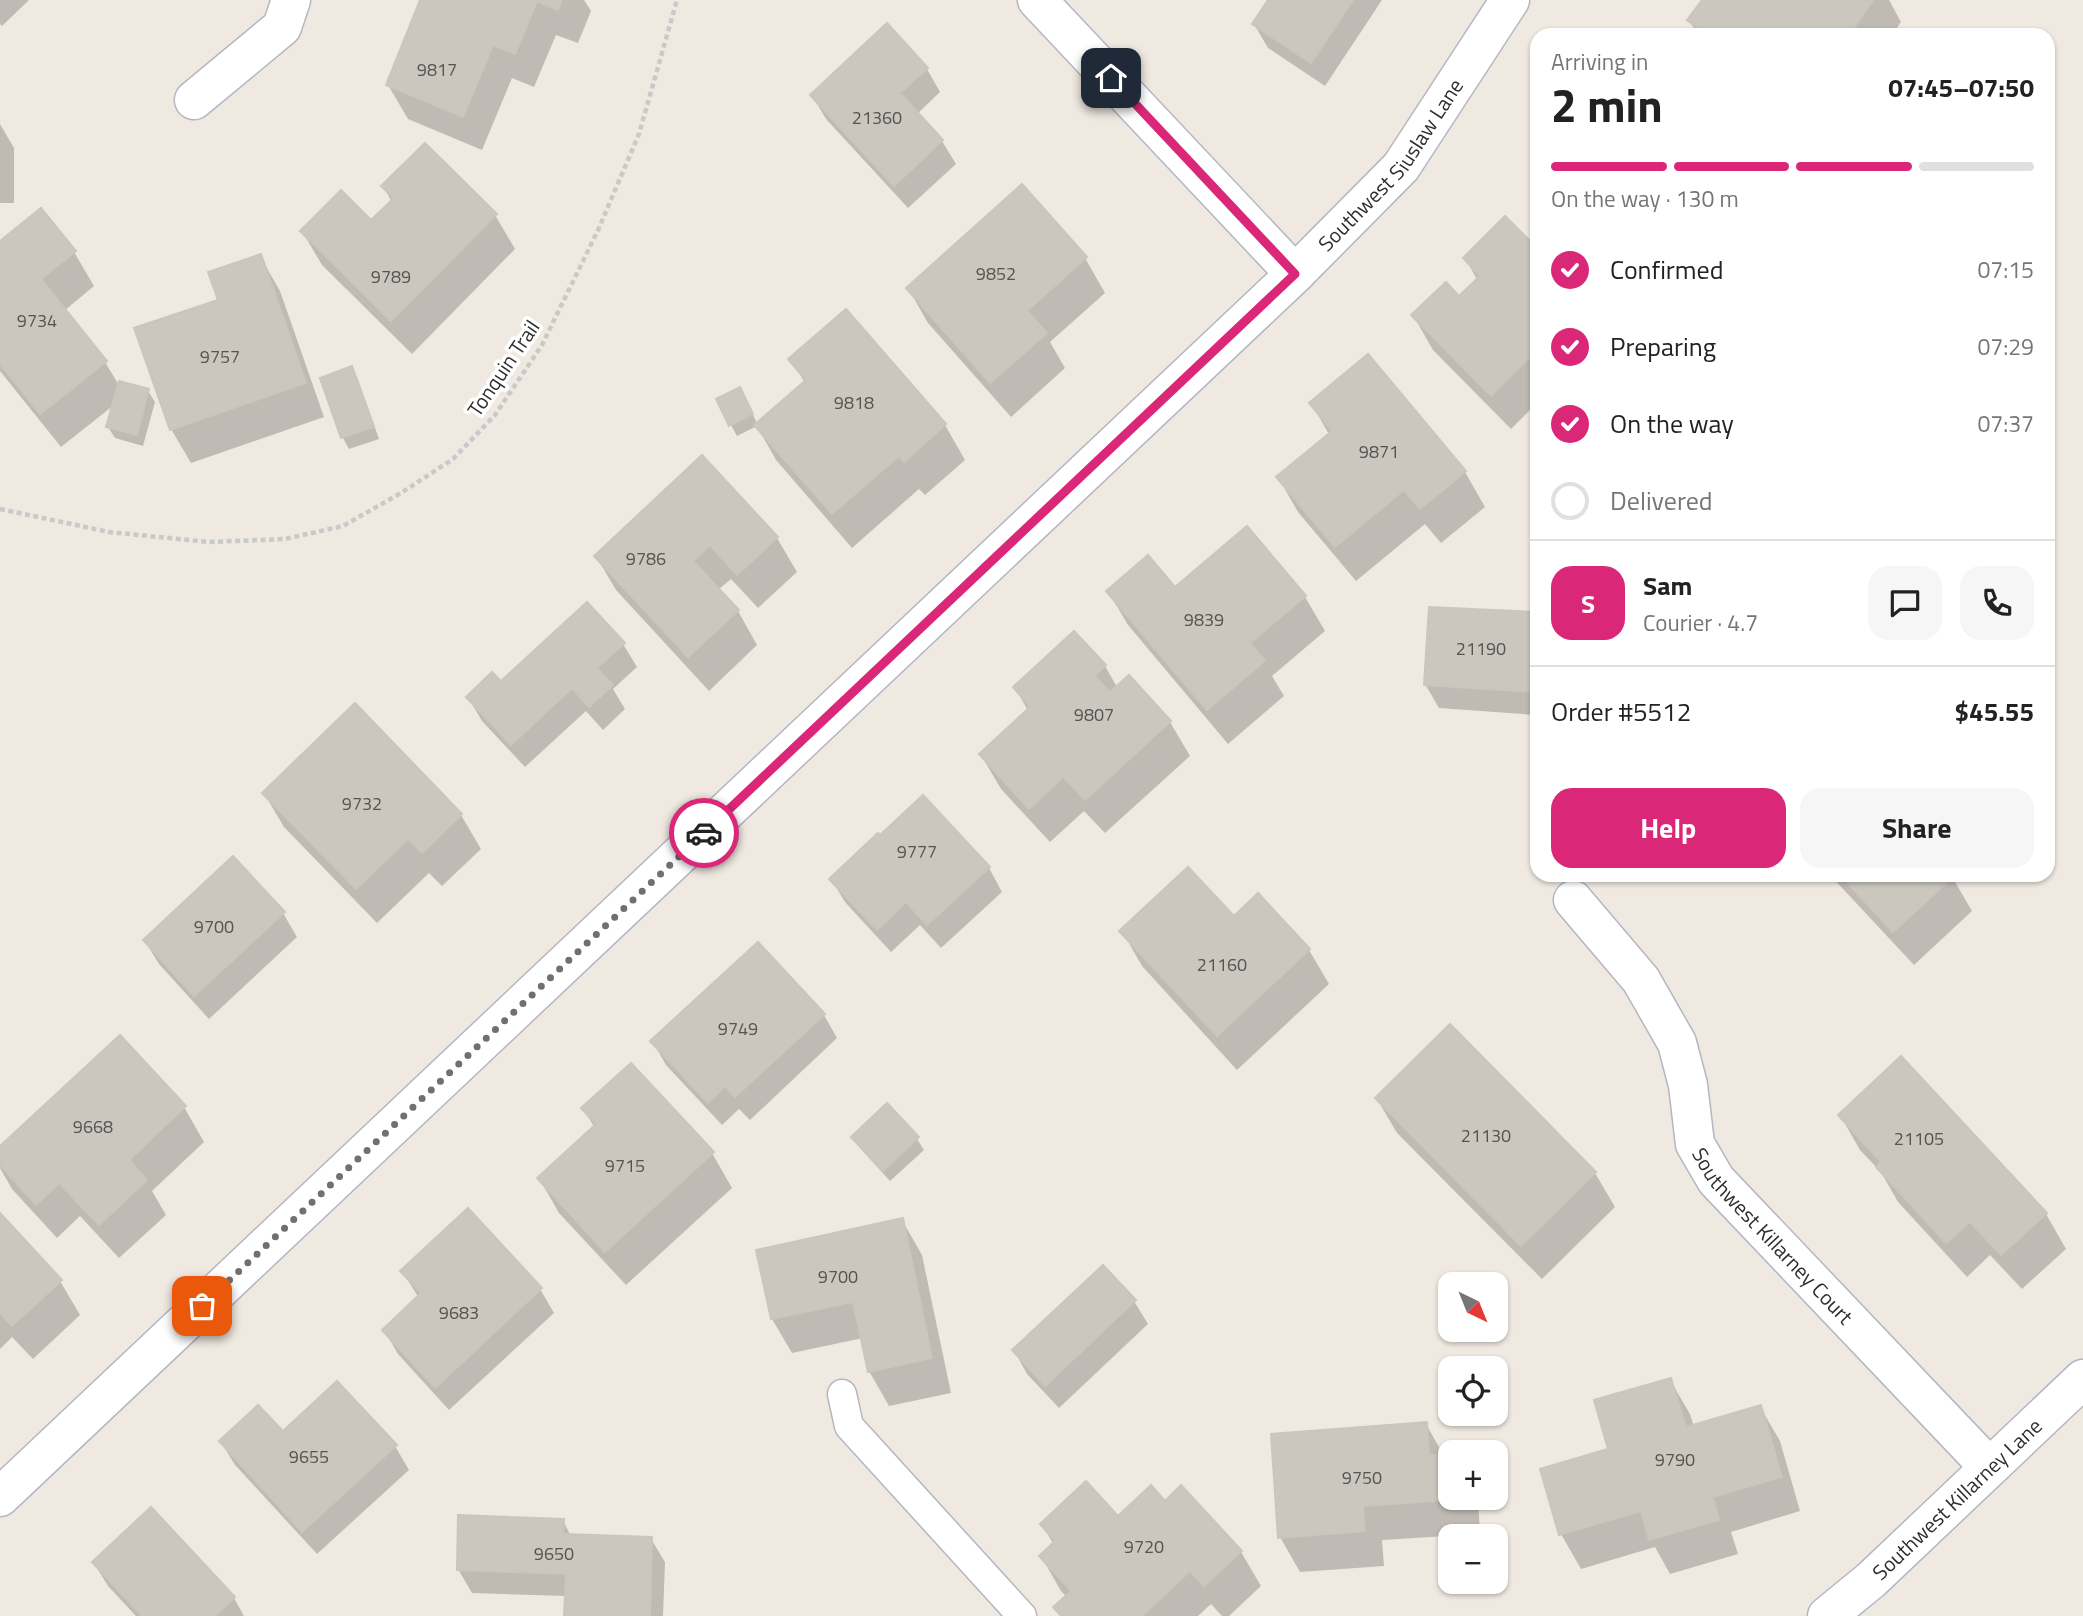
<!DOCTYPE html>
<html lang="en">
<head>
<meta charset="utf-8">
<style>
	:root { --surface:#fff; --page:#f6f6f6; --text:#222; --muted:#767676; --line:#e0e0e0; --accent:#db2777 }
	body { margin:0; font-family:"Titillium Web",sans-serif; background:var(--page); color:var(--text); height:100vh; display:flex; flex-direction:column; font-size:26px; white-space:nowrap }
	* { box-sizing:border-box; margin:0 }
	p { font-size:23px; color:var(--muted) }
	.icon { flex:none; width:38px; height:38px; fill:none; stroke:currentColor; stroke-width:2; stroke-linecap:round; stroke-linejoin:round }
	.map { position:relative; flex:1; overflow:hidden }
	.sheet { position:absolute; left:1530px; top:28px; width:525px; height:854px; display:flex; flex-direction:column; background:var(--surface); border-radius:21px; box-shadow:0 2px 5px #0004 }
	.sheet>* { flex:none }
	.needle { width:46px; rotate:137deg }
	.buttons { position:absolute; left:1438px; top:1272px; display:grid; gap:14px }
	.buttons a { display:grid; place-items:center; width:70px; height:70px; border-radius:14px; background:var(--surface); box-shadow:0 2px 5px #0004; font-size:35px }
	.pin { position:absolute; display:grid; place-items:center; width:60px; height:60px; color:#fff; margin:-30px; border-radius:14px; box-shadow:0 4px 10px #0006 }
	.courier { position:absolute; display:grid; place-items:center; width:70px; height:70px; margin:-35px; border:5px solid #db2777; border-radius:50%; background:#fff; color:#222; box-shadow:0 2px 9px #0007 }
	.head em { font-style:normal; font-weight:700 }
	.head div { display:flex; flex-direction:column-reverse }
	.head { display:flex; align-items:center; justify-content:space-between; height:119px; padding:0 21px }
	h1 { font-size:46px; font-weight:700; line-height:52px }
	.bar { display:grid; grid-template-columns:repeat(4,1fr); gap:10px 7px; align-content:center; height:84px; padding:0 21px }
	.bar i { height:9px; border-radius:5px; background:var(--line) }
	.bar .on { background:var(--accent) }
	.bar p { grid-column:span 4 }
	.line { display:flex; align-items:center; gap:18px; padding:0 21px; border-top:2px solid var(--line) }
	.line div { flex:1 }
	.round { display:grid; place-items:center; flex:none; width:74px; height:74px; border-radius:21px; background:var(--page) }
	ol { padding:0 21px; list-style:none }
	li { display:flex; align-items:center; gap:21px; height:77px }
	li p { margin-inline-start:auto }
	li .icon { padding:7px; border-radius:50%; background:var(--accent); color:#fff; stroke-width:4 }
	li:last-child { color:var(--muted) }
	li i { width:38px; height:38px; border:4px solid var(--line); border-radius:50% }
	.action { display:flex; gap:14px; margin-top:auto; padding:14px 21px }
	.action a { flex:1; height:80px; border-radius:21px; background:var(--accent); color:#fff; font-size:28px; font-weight:700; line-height:80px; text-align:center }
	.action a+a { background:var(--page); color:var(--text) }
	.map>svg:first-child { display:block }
	.shadow { fill:#0003 }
	.building { fill:#cbc7bf; stroke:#cbc5ba; stroke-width:2 }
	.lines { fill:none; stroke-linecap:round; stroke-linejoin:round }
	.lane-casing { stroke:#b4b7c1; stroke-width:31 }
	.street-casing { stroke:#b4b7c1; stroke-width:41 }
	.path { stroke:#c9c9c9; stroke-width:4.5; stroke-dasharray:5 3.5; stroke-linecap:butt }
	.lane { stroke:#fff; stroke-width:28 }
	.street { stroke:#fff; stroke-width:38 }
	.done { stroke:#726f6d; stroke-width:7; stroke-dasharray:0 12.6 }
	.route { stroke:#db2777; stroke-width:9 }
	.labels { text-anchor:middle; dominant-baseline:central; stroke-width:7; stroke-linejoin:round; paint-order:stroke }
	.number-label { font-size:18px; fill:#555452 }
	.street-label { font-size:21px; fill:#2e2e2e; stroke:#fff }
</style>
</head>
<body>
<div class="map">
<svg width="2083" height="1616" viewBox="0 0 2083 1616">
	<rect width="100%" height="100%" fill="#efe9e1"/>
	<g class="shadow">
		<polygon points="0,0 29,0 2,26 0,24"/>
		<polygon points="422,0 584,0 591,11 578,43 556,35 534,87 512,78 482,150 408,119 388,85"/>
		<polygon points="1270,0 1382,0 1325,86 1268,48 1254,24"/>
		<polygon points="1704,0 1889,0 1901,22 1892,35 1698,35 1689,20"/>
		<polygon points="927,69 940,92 917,114 942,141 956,164 908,208 826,119 812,95"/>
		<polygon points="0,124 14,148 14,203 0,203"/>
		<polygon points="383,186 495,215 515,249 412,354 322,265 302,231 371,222 392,202"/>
		<polygon points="1505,218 1536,250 1536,404 1511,429 1433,350 1413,315 1459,299 1478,281 1465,258"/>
		<polygon points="0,243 74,252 94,286 64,311 105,362 120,387 148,391 155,402 143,446 115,438 108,427 114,405 61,447 0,371"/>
		<polygon points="260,256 280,291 324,417 191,463 171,429"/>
		<polygon points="1085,258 1105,293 1050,342 1065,368 1011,417 928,323 908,288"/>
		<polygon points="845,312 945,425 965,460 925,495 919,489 852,548 776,460 757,426 737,436 731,425 746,401 758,425 805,383 791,359"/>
		<polygon points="1368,356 1465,472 1485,507 1441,543 1425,524 1356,581 1298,512 1278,477 1330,436 1311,403"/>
		<polygon points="351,368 358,380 379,439 349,449 343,438 322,379"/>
		<polygon points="777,538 797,572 758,608 731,579 718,590 738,611 757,645 709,691 616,590 596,556"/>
		<polygon points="1175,589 1305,597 1325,631 1272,676 1284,696 1228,744 1128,625 1108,591"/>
		<polygon points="1431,609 1536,613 1536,715 1439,708 1425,684"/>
		<polygon points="1074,633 1105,666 1117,687 1170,722 1190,756 1105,833 1084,811 1050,842 1001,789 981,755 1028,711 1015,687"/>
		<polygon points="623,644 637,667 613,689 625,709 603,730 586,711 525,767 482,721 468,697 501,684"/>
		<polygon points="264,793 461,815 481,849 442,886 429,873 377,923 284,827"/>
		<polygon points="923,798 989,868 1002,892 941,948 920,925 891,952 845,902 831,879"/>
		<polygon points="1830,875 1951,875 1972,911 1914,965"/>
		<polygon points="283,913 297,937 209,1019 159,964 145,941"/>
		<polygon points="1234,918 1309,950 1329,984 1237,1070 1142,966 1122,931"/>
		<polygon points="824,1015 837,1038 750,1120 739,1109 722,1125 666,1065 653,1042"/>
		<polygon points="1901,1059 2046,1214 2066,1249 2022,1289 1990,1255 1967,1277 1898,1202 1881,1172 1860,1150 1840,1115"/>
		<polygon points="1377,1099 1595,1173 1615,1207 1542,1279 1397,1133"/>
		<polygon points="887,1105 917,1139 924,1150 890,1181 860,1148 853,1137"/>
		<polygon points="184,1107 204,1142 152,1191 166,1215 119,1258 80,1216 57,1238 12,1189 0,1168 0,1148"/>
		<polygon points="583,1109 712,1153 732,1188 626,1285 559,1213 539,1178 595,1128"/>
		<polygon points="0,1216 60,1281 80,1315 33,1359 12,1337 0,1349"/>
		<polygon points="902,1220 922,1255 951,1393 889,1406 869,1371 863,1338 792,1353 772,1319 758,1251"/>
		<polygon points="402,1271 540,1289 554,1313 449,1410 398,1354 384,1330 419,1298"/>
		<polygon points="1134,1301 1148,1324 1059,1408 1027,1374 1014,1350"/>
		<polygon points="1670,1380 1690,1414 1694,1427 1760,1407 1780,1441 1800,1511 1731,1532 1738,1554 1670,1574 1655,1547 1581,1569 1561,1534 1610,1450"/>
		<polygon points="1426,1424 1444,1456 1451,1498 1478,1498 1480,1534 1382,1540 1384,1566 1300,1572 1280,1537"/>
		<polygon points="283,1434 395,1446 409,1470 317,1554 235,1465 221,1442"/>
		<polygon points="1165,1503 1241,1552 1261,1586 1229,1616 1222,1616 1211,1604 1198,1616 1060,1616 1055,1608 1067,1597 1061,1591 1041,1556 1054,1545 1042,1525 1118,1518"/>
		<polygon points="151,1509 234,1598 244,1616 136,1616 108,1586 94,1563"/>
		<polygon points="563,1521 571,1536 651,1539 665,1562 663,1616 566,1616 567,1596 472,1593 458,1569"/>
	</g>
	<g class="building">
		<polygon points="420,0 562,0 558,10 537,1 515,54 493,45 463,117 386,85"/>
		<polygon points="1268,0 1353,0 1311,63 1252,24"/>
		<polygon points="1702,0 1873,0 1849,35 1707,35 1687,20"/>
		<polygon points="887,23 928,68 900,93 943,140 894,186 810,95"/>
		<polygon points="425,143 497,214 391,321 300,231 341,190 371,220 394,198 381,186"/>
		<polygon points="1022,184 1087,257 1027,311 1047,333 990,383 906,288"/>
		<polygon points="41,208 76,251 41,279 107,361 40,414 0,364 0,241"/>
		<polygon points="1505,216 1536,247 1536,351 1491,396 1411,315 1446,282 1459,296 1480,276 1463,258"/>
		<polygon points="261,254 306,383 170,430 134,328 218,300 208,272"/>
		<polygon points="846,309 946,424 904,462 899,456 832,514 754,425 806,380 788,359"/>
		<polygon points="1368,354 1466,471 1420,509 1404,490 1335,547 1276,477 1332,431 1309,403"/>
		<polygon points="352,366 374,427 341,438 320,378"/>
		<polygon points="119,381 149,389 137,435 106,427"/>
		<polygon points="740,387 753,414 729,426 716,399"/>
		<polygon points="702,455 778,537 737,575 710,545 693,561 739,610 688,657 594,556"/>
		<polygon points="1247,526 1306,596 1250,643 1265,661 1207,710 1106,591 1148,555 1175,587"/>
		<polygon points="587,602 625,643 597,668 613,685 589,707 572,688 511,745 466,697 492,672 501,681"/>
		<polygon points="1429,607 1536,612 1536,692 1424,685"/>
		<polygon points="1074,631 1106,665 1095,676 1110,692 1129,675 1171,721 1085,800 1063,777 1029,809 979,754 1030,707 1013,687"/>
		<polygon points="355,703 462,814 422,853 408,839 356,889 262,793"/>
		<polygon points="923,795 990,867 927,925 906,902 877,930 829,879 878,833 880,835"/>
		<polygon points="233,856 285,912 194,996 143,940"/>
		<polygon points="1188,867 1234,916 1258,893 1310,949 1217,1036 1119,931"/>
		<polygon points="1840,875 1953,875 1954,876 1893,932"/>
		<polygon points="758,942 825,1014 735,1097 725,1086 708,1103 650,1041"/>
		<polygon points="1450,1024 1596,1172 1521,1246 1375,1098"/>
		<polygon points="120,1035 186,1106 129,1160 147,1180 99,1225 59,1183 36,1205 0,1165 0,1146"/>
		<polygon points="1901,1056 2047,1213 2001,1255 1970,1222 1946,1243 1876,1167 1881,1162 1838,1115"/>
		<polygon points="631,1063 714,1152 605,1252 537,1178 596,1124 581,1108"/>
		<polygon points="887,1103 919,1137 883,1171 851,1137"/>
		<polygon points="468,1208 542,1288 435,1388 382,1330 421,1293 400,1271"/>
		<polygon points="0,1213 62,1280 12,1326 0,1313"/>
		<polygon points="903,1218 932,1358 868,1372 853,1302 771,1319 756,1250"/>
		<polygon points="1103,1265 1136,1300 1045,1386 1012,1350"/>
		<polygon points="1671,1378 1686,1427 1761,1405 1782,1477 1713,1497 1719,1520 1649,1540 1641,1511 1559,1535 1540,1469 1608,1449 1594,1400"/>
		<polygon points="337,1381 397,1445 302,1532 219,1441 258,1405 283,1431"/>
		<polygon points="1427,1422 1429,1455 1451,1454 1451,1498 1462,1498 1462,1499 1363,1506 1365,1531 1278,1538 1271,1434"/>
		<polygon points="1086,1481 1118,1516 1151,1485 1165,1501 1181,1485 1242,1551 1204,1586 1190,1571 1142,1616 1061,1616 1053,1607 1071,1591 1039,1556 1055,1541 1040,1524"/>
		<polygon points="151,1507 235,1597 215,1616 142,1616 92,1562"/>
		<polygon points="458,1515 564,1519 563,1534 652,1537 650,1616 564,1616 566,1574 457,1570"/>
	</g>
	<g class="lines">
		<defs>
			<polyline id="lane" points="842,1394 849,1426 1022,1616"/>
			<g id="street">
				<polyline points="1037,0 1295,274"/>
				<polyline points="194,100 282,27 291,0"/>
				<path id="s1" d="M1573,900L1641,980L1677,1043L1688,1085L1695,1144L1716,1180L1989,1467"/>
				<path id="s2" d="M0,1497L1295,274L1401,167L1510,0"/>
				<path id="s3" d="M1827,1616L1871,1580L2083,1379"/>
			</g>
		</defs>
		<use href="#lane" class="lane-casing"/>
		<use href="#street" class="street-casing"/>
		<polyline class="path" points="0,509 109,532 209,542 285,539 343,526 401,493 453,459 495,415 542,345 599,228 639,134 677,0"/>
		<use href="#lane" class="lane"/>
		<use href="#street" class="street"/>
	</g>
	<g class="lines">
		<polyline class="done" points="202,1306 704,833"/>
		<polyline class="route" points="704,833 1295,274 1111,78"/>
	</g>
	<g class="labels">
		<g class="number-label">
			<text x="437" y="69">9817</text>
			<text x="877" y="117">21360</text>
			<text x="996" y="273">9852</text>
			<text x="391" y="276">9789</text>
			<text x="37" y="320">9734</text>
			<text x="220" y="356">9757</text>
			<text x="854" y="402">9818</text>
			<text x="1379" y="451">9871</text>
			<text x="646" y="558">9786</text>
			<text x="1204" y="619">9839</text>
			<text x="1481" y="648">21190</text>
			<text x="1094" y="714">9807</text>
			<text x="362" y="803">9732</text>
			<text x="917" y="851">9777</text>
			<text x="214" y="926">9700</text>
			<text x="1222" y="964">21160</text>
			<text x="738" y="1028">9749</text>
			<text x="93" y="1126">9668</text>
			<text x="1486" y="1135">21130</text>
			<text x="1919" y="1138">21105</text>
			<text x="625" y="1165">9715</text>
			<text x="838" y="1276">9700</text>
			<text x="459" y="1312">9683</text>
			<text x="309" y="1456">9655</text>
			<text x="1675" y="1459">9790</text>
			<text x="1362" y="1477">9750</text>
			<text x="1144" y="1546">9720</text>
			<text x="554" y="1553">9650</text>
		</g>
		<g class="street-label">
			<text stroke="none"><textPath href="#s2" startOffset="1927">Southwest Siuslaw Lane</textPath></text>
			<text transform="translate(503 368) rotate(-56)">Tonquin Trail</text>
			<text stroke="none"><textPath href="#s1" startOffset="401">Southwest Killarney Court</textPath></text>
			<text stroke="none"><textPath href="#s3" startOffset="175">Southwest Killarney Lane</textPath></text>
		</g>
	</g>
</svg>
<div class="buttons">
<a><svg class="needle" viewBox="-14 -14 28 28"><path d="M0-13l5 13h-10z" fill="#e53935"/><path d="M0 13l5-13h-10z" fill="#767676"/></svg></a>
<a><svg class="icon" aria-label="locate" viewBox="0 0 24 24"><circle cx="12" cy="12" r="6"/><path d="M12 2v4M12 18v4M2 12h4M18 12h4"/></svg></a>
<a>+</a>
<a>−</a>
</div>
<div class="pin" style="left:202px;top:1306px;background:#ea580c"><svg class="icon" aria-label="bag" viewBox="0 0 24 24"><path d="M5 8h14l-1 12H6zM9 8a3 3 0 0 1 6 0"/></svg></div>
<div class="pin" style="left:1111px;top:78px;background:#1f2937"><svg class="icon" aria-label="home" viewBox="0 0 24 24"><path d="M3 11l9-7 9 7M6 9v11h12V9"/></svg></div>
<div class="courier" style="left:704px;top:833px"><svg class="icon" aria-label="car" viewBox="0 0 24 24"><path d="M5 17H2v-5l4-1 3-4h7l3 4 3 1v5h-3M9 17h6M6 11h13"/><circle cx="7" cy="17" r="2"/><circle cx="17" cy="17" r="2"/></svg></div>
<section class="sheet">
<div class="head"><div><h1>2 min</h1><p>Arriving in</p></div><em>07:45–07:50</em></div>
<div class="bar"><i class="on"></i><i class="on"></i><i class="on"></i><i></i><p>On the way · 130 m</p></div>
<ol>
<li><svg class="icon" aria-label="check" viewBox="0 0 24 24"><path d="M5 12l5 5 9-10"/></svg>Confirmed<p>07:15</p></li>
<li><svg class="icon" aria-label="check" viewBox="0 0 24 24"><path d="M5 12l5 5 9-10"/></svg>Preparing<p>07:29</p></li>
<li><svg class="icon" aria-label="check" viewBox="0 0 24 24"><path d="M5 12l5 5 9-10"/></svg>On the way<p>07:37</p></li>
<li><i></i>Delivered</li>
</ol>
<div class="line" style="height:126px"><b class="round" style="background:var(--accent);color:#fff">S</b><div><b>Sam</b><p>Courier · 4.7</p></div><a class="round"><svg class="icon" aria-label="chat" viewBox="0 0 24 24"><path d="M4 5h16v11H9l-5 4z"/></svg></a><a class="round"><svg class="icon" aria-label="phone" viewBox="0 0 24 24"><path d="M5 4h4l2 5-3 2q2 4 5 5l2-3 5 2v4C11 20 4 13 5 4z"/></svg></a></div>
<div class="line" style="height:91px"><div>Order #5512</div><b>$45.55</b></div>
<div class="action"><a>Help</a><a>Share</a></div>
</section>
</div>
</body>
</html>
